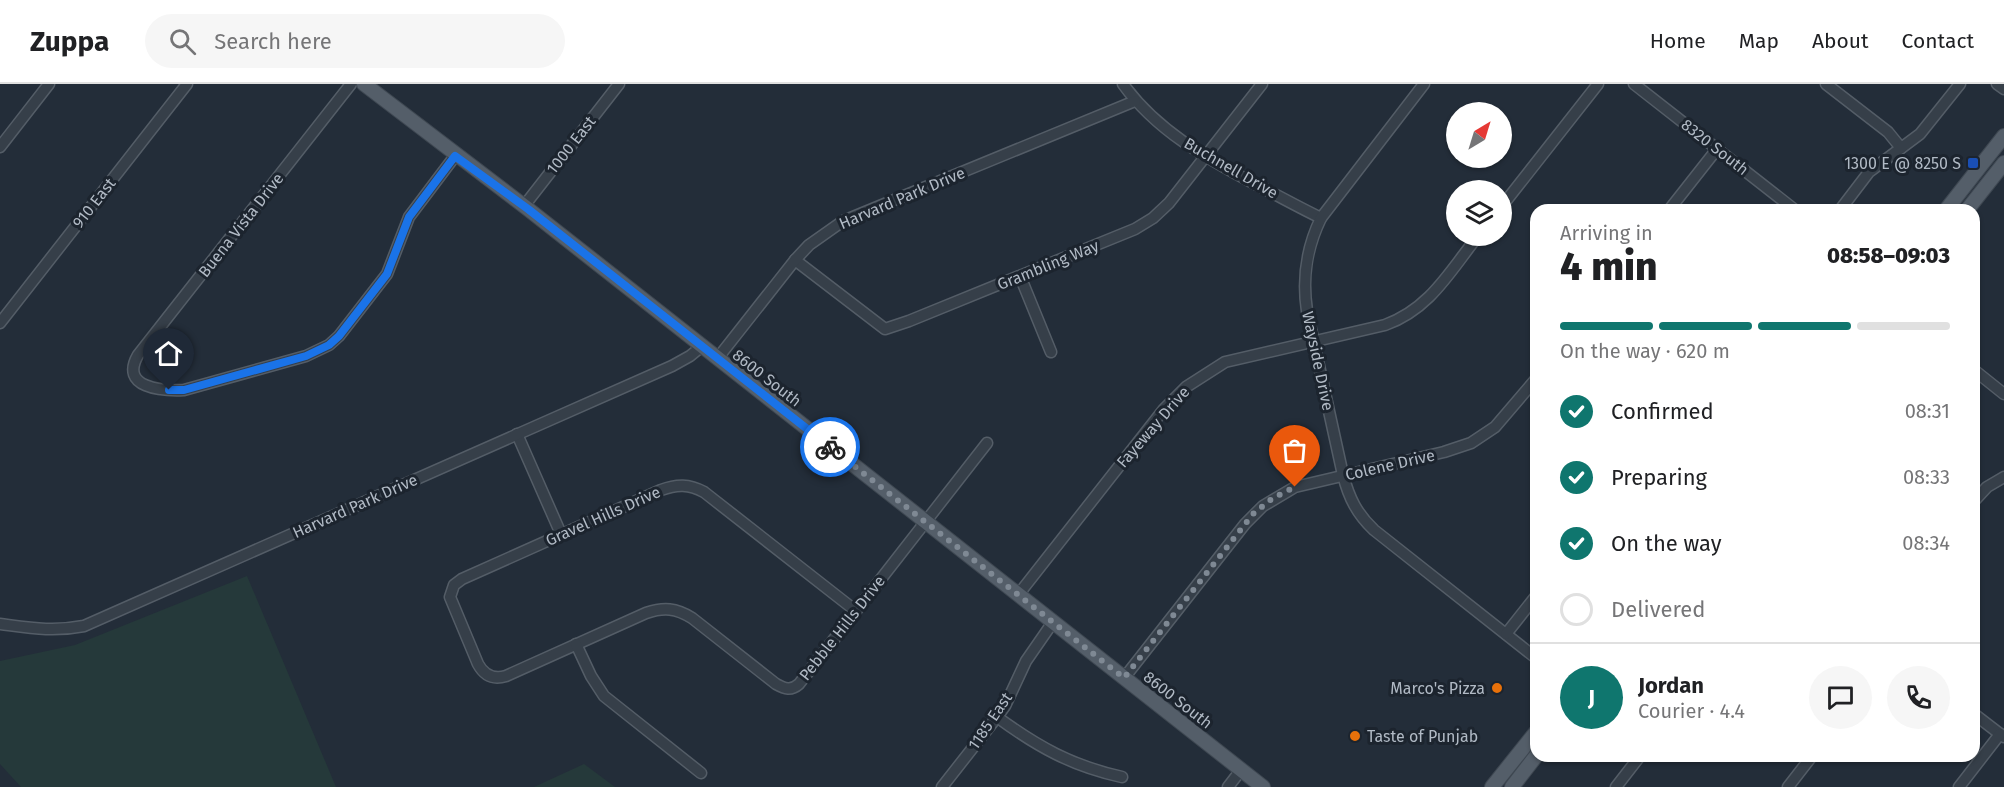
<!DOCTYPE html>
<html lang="en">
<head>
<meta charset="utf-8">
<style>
	:root { --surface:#fff; --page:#f6f6f6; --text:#202124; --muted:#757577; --line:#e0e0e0; --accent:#0f766e }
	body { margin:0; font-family:"Fira Sans",sans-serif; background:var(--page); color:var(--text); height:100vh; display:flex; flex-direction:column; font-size:22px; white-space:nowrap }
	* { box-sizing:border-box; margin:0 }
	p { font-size:20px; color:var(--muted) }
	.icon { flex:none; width:33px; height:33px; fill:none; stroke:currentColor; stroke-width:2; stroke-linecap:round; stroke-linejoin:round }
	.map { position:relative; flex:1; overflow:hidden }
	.details { position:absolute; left:1530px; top:120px; width:450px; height:558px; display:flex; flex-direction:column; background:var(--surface); border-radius:18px; box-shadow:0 2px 4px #0004 }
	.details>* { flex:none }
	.needle { width:39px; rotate:38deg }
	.controls { position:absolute; left:1446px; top:18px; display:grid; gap:12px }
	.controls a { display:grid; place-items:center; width:66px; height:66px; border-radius:50%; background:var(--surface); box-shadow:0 2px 4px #0004; font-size:30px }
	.pin { position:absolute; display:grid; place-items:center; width:51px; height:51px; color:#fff; margin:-62px -26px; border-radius:50% 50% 50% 0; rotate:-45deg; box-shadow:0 0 6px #0007 }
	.pin .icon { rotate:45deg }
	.courier { position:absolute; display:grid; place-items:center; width:60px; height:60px; margin:-30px; border:4px solid #1a73e8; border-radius:50%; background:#fff; color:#222; box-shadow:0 2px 8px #0007 }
	.summary em { font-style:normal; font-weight:800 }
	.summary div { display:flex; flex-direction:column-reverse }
	.summary { display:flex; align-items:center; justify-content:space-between; height:102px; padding:0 30px }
	h1 { font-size:39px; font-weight:800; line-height:45px }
	.bar { display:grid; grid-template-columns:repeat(4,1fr); gap:9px 6px; align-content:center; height:72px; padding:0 30px }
	.bar i { height:8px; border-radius:4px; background:var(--line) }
	.bar .on { background:var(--accent) }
	.bar p { grid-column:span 4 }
	.line { display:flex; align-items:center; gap:15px; padding:0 30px; border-top:2px solid var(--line) }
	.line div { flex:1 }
	.round { display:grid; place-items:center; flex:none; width:63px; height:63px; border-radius:32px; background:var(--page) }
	ol { padding:0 30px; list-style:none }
	li { display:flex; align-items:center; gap:18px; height:66px }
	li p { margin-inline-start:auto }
	li .icon { padding:6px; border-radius:50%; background:var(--accent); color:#fff; stroke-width:4 }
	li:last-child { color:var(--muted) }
	li i { width:33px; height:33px; border:3px solid var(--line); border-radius:50% }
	header { display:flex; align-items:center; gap:36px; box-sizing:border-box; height:84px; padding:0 30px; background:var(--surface); border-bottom:2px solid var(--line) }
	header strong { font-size:28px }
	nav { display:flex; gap:33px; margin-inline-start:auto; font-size:21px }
	.search { width:420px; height:54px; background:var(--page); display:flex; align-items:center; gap:15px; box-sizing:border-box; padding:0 21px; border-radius:33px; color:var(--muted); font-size:22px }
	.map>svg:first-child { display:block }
	.green { fill:#25393a }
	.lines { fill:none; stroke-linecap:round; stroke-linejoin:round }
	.minor-casing { stroke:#545d67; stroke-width:13 }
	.major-casing { stroke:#3f4852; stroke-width:16 }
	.minor { stroke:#363f49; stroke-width:10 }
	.major { stroke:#545e69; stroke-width:14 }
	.done { stroke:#7f8994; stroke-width:6; stroke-dasharray:0 10.8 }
	.route { stroke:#1a73e8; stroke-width:8 }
	.transit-dot { fill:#1a4fb4; stroke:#1c242e; stroke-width:2 }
	.food-dot { fill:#e8710a; stroke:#1c242e; stroke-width:2 }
	.labels { text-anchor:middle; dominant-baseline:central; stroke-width:6; stroke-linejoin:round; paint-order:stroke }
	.street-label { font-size:16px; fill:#b1bac5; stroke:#1c242e }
	.poi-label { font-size:16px; fill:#b1bac5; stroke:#1c242e; text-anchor:end }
</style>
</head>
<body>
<header>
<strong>Zuppa</strong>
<div class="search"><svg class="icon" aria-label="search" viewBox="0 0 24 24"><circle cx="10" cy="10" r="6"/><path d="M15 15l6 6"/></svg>Search here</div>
<nav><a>Home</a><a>Map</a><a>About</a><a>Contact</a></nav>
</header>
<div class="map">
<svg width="2004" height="703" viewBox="0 0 2004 703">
	<rect width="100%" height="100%" fill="#232d39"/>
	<g class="green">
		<polygon points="247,492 336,703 21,703 0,680 0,577 75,561"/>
		<polygon points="584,680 615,703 534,703"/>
	</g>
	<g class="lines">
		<defs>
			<g id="minor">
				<path d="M351,0L138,271C119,304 162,307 184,306L306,272L329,261L339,252L387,190L409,133L455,72"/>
				<path d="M1123,0C1156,46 1206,74 1255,100C1277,111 1298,123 1321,134"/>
				<path d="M1424,0L1321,134C1306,165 1302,194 1307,227L1343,391C1349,414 1357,430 1374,446L1536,574"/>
				<polyline points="1634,0 1795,126"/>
				<polyline points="1826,0 1888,48 1901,64"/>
				<polyline points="1997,0 2004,5"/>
				<polyline points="0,63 49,0"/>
				<polyline points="524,122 619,0"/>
				<polyline points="1502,122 1598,0"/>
				<polyline points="1669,126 1717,65"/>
				<polyline points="1840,126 1869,88 1920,50 1960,0"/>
				<polyline points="795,176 885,245 909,237 1135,145 1153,134 1169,119 1262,0"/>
				<polyline points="1020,192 1051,268"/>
				<polyline points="0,239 187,0"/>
				<polyline points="717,275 795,176 809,161 843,137 1135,17"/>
				<polyline points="1974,286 2004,310"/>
				<polyline points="517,350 561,450"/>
				<polyline points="1974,417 1987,403 2004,393"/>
				<path d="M1018,511L1164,325L1186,303L1225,278L1385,241C1430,225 1450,187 1478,152"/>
				<path d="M856,527L704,408C689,400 677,400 661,406L462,495L454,501L450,513L478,580C484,591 493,596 506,592L646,529C664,523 676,524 692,534L776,600C785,605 791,607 799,600L987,359"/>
				<path d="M0,540C31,544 53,548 84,542L672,282L690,272L701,263"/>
				<polyline points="1506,550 1536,512"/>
				<polyline points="576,560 591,592 604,612 701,689"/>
				<polyline points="1124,594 1245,440 1263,422 1295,403 1444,368 1471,359 1495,343 1536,295"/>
				<polyline points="1974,630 2004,653"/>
				<path d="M997,633C1038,663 1072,682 1122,693"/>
				<polyline points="942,703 997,633 1005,622 1026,577 1053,538"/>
				<polyline points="1228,703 1241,686"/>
				<polyline points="1616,703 1640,672"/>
				<polyline points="1788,703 1812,672"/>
				<polyline points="1959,703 2000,650"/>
			</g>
			<g id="major">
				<polyline points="364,0 528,125 1263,703"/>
				<polyline points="1946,126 2004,52"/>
				<polyline points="1967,126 2004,79"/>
				<polyline points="1492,703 1536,648"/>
				<polyline points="1512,703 1536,672"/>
			</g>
		</defs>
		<use href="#minor" class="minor-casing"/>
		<use href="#major" class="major-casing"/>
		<use href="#minor" class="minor"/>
		<use href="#major" class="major"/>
	</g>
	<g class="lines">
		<polyline class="done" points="830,363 1124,594 1253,430 1273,414 1295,403"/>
		<polyline class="route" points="169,306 184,306 306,272 329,261 339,252 387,190 409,133 455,72 528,125 830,363"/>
	</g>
	<rect class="transit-dot" x="1967" y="73" width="12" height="12" rx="3"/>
	<g class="food-dot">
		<circle cx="1497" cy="604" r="6"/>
		<circle cx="1355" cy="652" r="6"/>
	</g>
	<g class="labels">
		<g class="street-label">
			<text transform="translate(571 61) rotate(-52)">1000 East</text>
			<text transform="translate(1715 63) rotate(38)">8320 South</text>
			<text transform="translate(1231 84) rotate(30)">Buchnell Drive</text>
			<text transform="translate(902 114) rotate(-23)">Harvard Park Drive</text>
			<text transform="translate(94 119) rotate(-52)">910 East</text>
			<text transform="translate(241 141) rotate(-52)">Buena Vista Drive</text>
			<text transform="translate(1048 181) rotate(-22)">Grambling Way</text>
			<text transform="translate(1318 277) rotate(78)">Wayside Drive</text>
			<text transform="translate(767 294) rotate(38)">8600 South</text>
			<text transform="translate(1153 343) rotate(-49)">Fayeway Drive</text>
			<text transform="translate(1390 381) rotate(-13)">Colene Drive</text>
			<text transform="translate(355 422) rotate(-24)">Harvard Park Drive</text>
			<text transform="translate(603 432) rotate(-24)">Gravel Hills Drive</text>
			<text transform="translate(842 544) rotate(-52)">Pebble Hills Drive</text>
			<text transform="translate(1178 616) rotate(38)">8600 South</text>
			<text transform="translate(990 637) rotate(-56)">1185 East</text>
		</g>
		<g class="poi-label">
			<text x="1961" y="79">1300 E @ 8250 S</text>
			<text x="1485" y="604">Marco's Pizza</text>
			<text x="1367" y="652" text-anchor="start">Taste of Punjab</text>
		</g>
	</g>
</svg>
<div class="controls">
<a><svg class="needle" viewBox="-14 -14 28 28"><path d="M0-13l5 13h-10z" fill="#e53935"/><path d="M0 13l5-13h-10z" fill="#757577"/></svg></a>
<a><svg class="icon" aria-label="layers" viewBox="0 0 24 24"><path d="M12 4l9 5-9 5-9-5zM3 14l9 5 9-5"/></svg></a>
</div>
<div class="pin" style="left:1295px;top:403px;background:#ea580c"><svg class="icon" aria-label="bag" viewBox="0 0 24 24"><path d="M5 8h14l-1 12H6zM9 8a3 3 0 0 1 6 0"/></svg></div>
<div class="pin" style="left:169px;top:306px;background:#1f2937"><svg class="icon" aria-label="home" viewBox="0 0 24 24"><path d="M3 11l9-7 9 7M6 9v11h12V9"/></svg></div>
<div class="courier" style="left:830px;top:363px"><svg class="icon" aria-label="bike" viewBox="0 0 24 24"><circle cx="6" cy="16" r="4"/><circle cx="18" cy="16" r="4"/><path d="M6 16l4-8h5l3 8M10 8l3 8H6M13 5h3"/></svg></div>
<section class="details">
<div class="summary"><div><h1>4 min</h1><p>Arriving in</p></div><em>08:58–09:03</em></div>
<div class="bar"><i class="on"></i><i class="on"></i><i class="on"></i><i></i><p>On the way · 620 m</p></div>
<ol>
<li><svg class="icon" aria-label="check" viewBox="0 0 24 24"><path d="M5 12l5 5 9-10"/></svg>Confirmed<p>08:31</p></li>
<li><svg class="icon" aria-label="check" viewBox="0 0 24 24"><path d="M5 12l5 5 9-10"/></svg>Preparing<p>08:33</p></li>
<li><svg class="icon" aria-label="check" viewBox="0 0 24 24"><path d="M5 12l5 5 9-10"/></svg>On the way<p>08:34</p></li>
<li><i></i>Delivered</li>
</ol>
<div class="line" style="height:108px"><b class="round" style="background:var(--accent);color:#fff">J</b><div><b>Jordan</b><p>Courier · 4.4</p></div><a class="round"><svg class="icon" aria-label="chat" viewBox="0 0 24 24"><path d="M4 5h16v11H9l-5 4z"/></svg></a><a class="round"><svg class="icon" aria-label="phone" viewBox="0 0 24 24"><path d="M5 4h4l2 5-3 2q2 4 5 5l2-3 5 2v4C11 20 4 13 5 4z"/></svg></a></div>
</section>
</div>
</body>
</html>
